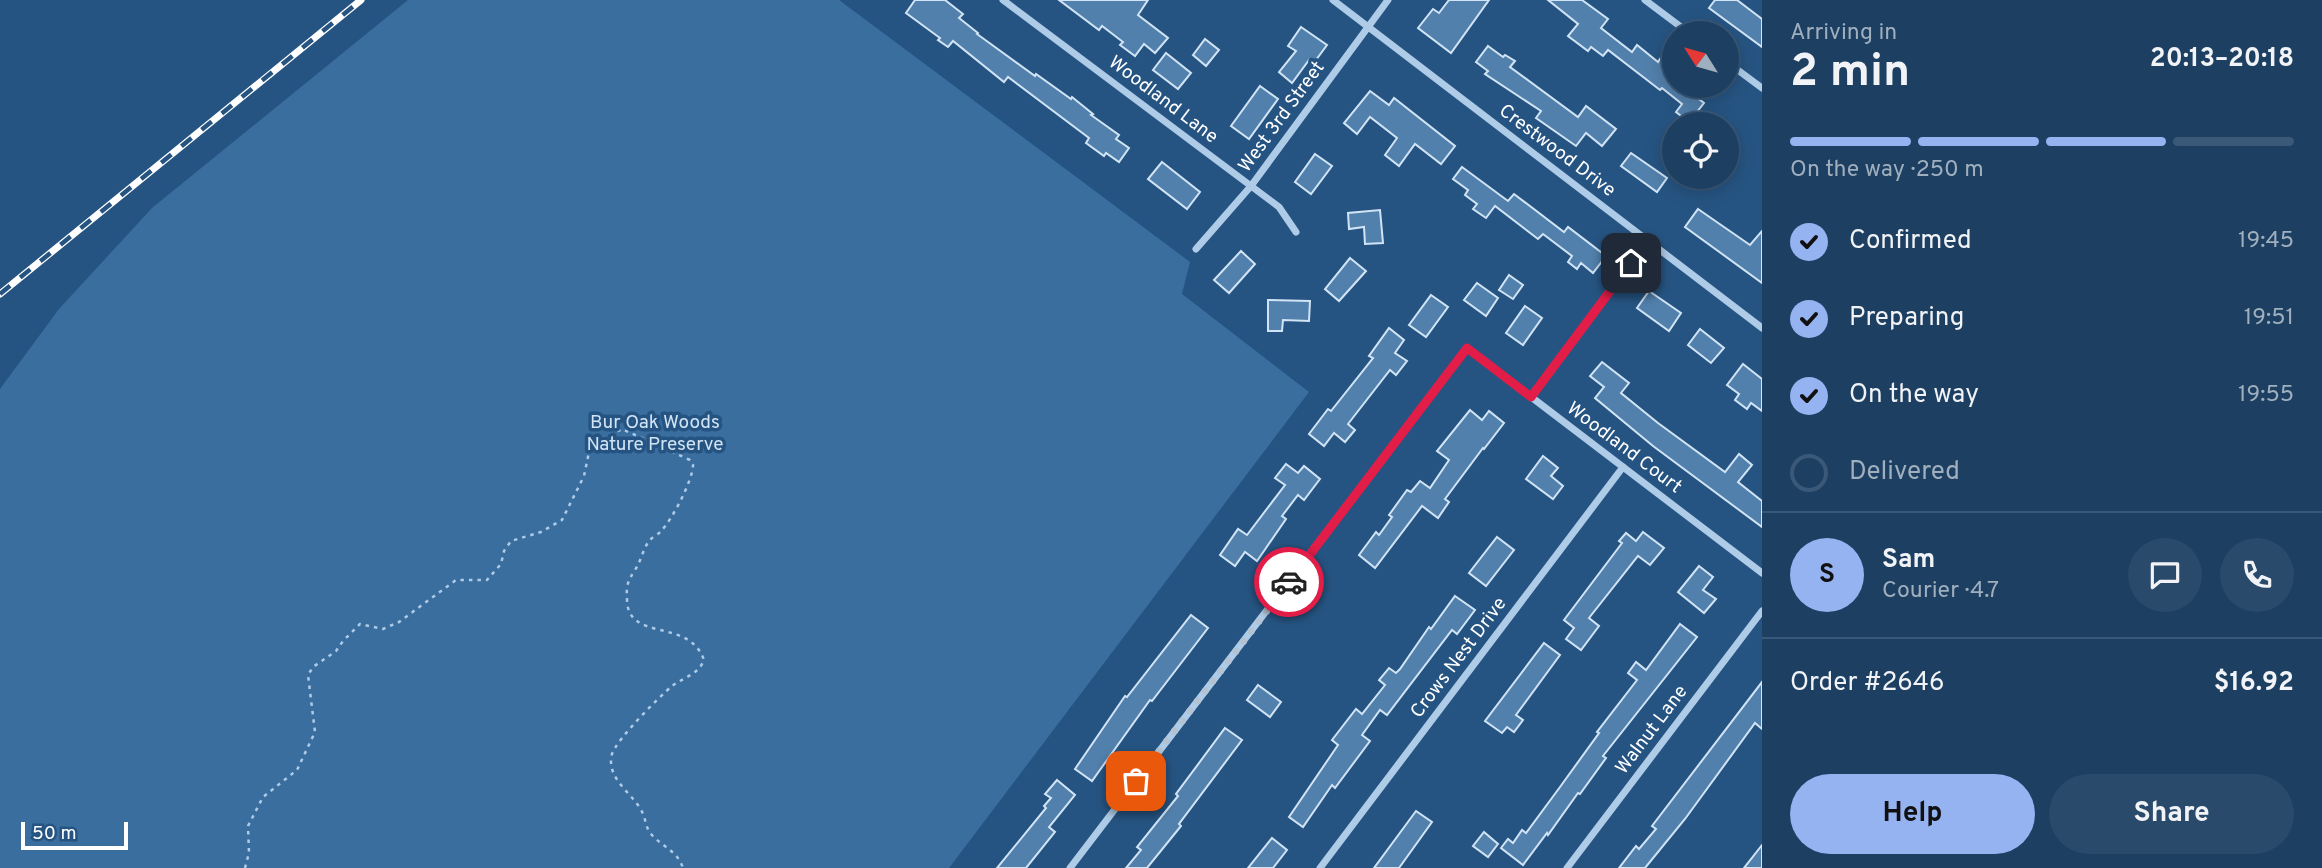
<!DOCTYPE html>
<html lang="en">
<head>
<meta charset="utf-8">
<style>
	:root { --surface:#1c3f62; --page:#294a6b; --text:#f1f3f6; --muted:#a0afbe; --line:#3a5877; --accent:#95b2f1 }
	body { margin:0; font-family:Overpass,sans-serif; background:var(--page); color:var(--text); height:100vh; display:flex; flex-direction:column; font-size:26px; white-space:nowrap }
	* { box-sizing:border-box; margin:0 }
	p { font-size:23px; color:var(--muted) }
	.icon { flex:none; width:38px; height:38px; fill:none; stroke:currentColor; stroke-width:2; stroke-linecap:round; stroke-linejoin:round }
	.map { position:relative; flex:1; overflow:hidden }
	.side { display:flex; flex-direction:column; background:var(--surface); width:560px }
	.side>* { flex:none }
	.needle { width:46px; rotate:307deg }
	.controls { position:absolute; left:1662px; top:21px; display:grid; gap:14px }
	.controls a { display:grid; place-items:center; width:77px; height:77px; border-radius:50%; background:var(--surface); box-shadow:0 4px 18px #0003,0 0 0 2px var(--line); font-size:35px }
	.scale { position:absolute; left:21px; bottom:18px; width:107px; box-sizing:border-box; padding-left:7px; border:4px solid #fff; border-top:0; font-size:19px; line-height:24px; white-space:nowrap; color:#fff; -webkit-text-stroke:5px #265482; paint-order:stroke }
	.pin { position:absolute; display:grid; place-items:center; width:60px; height:60px; color:#fff; margin:-30px; border-radius:14px; box-shadow:0 4px 10px #0006 }
	.courier { position:absolute; display:grid; place-items:center; width:70px; height:70px; margin:-35px; border:5px solid #e11d48; border-radius:50%; background:#fff; color:#222; box-shadow:0 2px 9px #0007 }
	.headline em { font-style:normal; font-weight:700 }
	.headline div { display:flex; flex-direction:column-reverse }
	.headline { display:flex; align-items:center; justify-content:space-between; height:119px; padding:0 28px }
	h1 { font-size:46px; font-weight:700; line-height:52px }
	.bar { display:grid; grid-template-columns:repeat(4,1fr); gap:10px 7px; align-content:center; height:84px; padding:0 28px }
	.bar i { height:9px; border-radius:5px; background:var(--line) }
	.bar .selected { background:var(--accent) }
	.bar p { grid-column:span 4 }
	.line { display:flex; align-items:center; gap:18px; padding:0 28px; border-top:2px solid var(--line) }
	.line div { flex:1 }
	.round { display:grid; place-items:center; flex:none; width:74px; height:74px; border-radius:37px; background:var(--page) }
	ol { padding:0 28px; list-style:none }
	li { display:flex; align-items:center; gap:21px; height:77px }
	li p { margin-inline-start:auto }
	li .icon { padding:7px; border-radius:50%; background:var(--accent); color:#111; stroke-width:4 }
	li:last-child { color:var(--muted) }
	li i { width:38px; height:38px; border:4px solid var(--line); border-radius:50% }
	.action { display:flex; gap:14px; margin-top:auto; padding:14px 28px }
	.action a { flex:1; height:80px; border-radius:42px; background:var(--accent); color:#111; font-size:28px; font-weight:700; line-height:80px; text-align:center }
	.action a+a { background:var(--page); color:var(--text) }
	main { display:flex; flex:1; min-height:0 }
	.map>svg:first-child { display:block }
	.green { fill:#3a6e9f }
	.building { fill:#5280ac; stroke:#d1e4f5; stroke-width:2 }
	.lines { fill:none; stroke-linecap:round; stroke-linejoin:round }
	.path { stroke:#aecbe7; stroke-width:2.5; stroke-dasharray:3.5 5; stroke-linecap:butt }
	.street { stroke:#aecbe7; stroke-width:7 }
	.rail-casing { stroke:#fff; stroke-width:7 }
	.rail { stroke:#265482; stroke-width:4.5; stroke-dasharray:13; stroke-linecap:butt }
	.done { stroke:#b3c3d3; stroke-width:7; stroke-dasharray:0 12.6 }
	.route { stroke:#e11d48; stroke-width:9 }
	.labels { text-anchor:middle; dominant-baseline:central; stroke-width:7; stroke-linejoin:round; paint-order:stroke }
	.street-label { font-size:19px; fill:#fff; stroke:#265482 }
	.park-label { font-size:19px; fill:#d1e4f5; stroke:#265482 }
</style>
</head>
<body>
<main>
<div class="map">
<svg width="1762" height="868" viewBox="0 0 1762 868">
	<rect width="100%" height="100%" fill="#265482"/>
	<polygon class="green" points="408,0 839,0 1190,262 1182,294 1309,392 949,868 0,868 0,389 59,309 152,208"/>
	<g class="building">
		<polygon points="915,0 945,0 963,14 959,18 978,33 977,34 1035,76 1036,74 1071,99 1072,97 1093,114 1091,115 1119,135 1116,139 1129,148 1119,162 1106,153 1104,156 1086,143 1089,138 1008,77 1004,82 953,41 948,47 938,40 940,38 906,13"/>
		<polygon points="1059,0 1148,0 1138,15 1168,38 1155,53 1144,44 1135,56 1120,45 1123,42 1102,26 1099,30"/>
		<polygon points="1449,0 1489,0 1451,53 1418,28 1433,9 1439,13"/>
		<polygon points="1548,0 1582,0 1608,19 1601,28 1632,52 1637,45 1658,62 1660,59 1675,71 1675,86 1682,86 1704,103 1689,122 1676,112 1682,104 1662,88 1660,90 1608,50 1603,56 1591,47 1588,51 1568,36 1578,24"/>
		<polygon points="1715,0 1737,0 1762,19 1762,47 1709,8"/>
		<polygon points="1301,27 1327,45 1313,64 1309,60 1292,83 1279,72 1296,51 1288,46"/>
		<polygon points="1205,39 1219,50 1206,66 1193,55"/>
		<polygon points="1488,46 1503,57 1505,55 1515,61 1510,67 1578,117 1586,106 1616,129 1602,146 1586,133 1576,146 1536,118 1541,111 1485,74 1488,71 1476,62"/>
		<polygon points="1166,53 1191,73 1178,89 1153,70"/>
		<polygon points="1260,86 1278,99 1249,139 1231,126"/>
		<polygon points="1370,91 1389,105 1394,98 1455,146 1441,164 1415,144 1399,166 1385,155 1397,138 1370,117 1357,134 1344,123"/>
		<polygon points="1631,153 1667,178 1657,192 1621,166"/>
		<polygon points="1315,154 1332,166 1311,194 1295,182"/>
		<polygon points="1162,162 1200,192 1187,209 1148,179"/>
		<polygon points="1462,167 1508,201 1514,194 1564,232 1568,227 1606,256 1593,273 1581,263 1577,269 1568,262 1572,256 1543,234 1538,239 1495,206 1486,218 1473,209 1477,204 1465,195 1468,190 1453,179"/>
		<polygon points="1698,209 1750,245 1762,231 1762,283 1685,227"/>
		<polygon points="1380,210 1383,243 1365,244 1364,227 1349,229 1348,213"/>
		<polygon points="1241,251 1255,264 1229,293 1214,280"/>
		<polygon points="1350,258 1366,271 1339,301 1325,289"/>
		<polygon points="1509,275 1523,285 1513,299 1499,290"/>
		<polygon points="1477,283 1498,298 1486,316 1464,300"/>
		<polygon points="1649,291 1681,313 1669,331 1637,308"/>
		<polygon points="1431,295 1448,307 1426,337 1409,325"/>
		<polygon points="1268,300 1310,301 1309,321 1283,320 1282,331 1268,331"/>
		<polygon points="1525,306 1542,318 1523,345 1506,333"/>
		<polygon points="1389,328 1404,340 1395,353 1407,361 1396,375 1390,370 1348,424 1355,430 1345,442 1334,433 1324,446 1309,434 1328,409 1331,411 1373,358 1369,356"/>
		<polygon points="1700,329 1724,348 1711,363 1688,345"/>
		<polygon points="1602,362 1629,383 1621,393 1658,423 1725,472 1739,454 1752,465 1738,482 1762,501 1762,527 1653,446 1595,398 1604,387 1590,376"/>
		<polygon points="1743,364 1762,379 1762,411 1751,403 1747,409 1735,400 1739,394 1727,385"/>
		<polygon points="1470,410 1482,420 1489,411 1504,423 1484,449 1483,448 1445,499 1449,502 1438,518 1422,506 1375,568 1359,555 1376,532 1379,535 1392,517 1389,515 1407,490 1411,492 1420,481 1430,488 1449,460 1437,451"/>
		<polygon points="1543,456 1558,468 1551,476 1563,486 1553,499 1526,479"/>
		<polygon points="1286,464 1298,473 1304,466 1320,479 1304,500 1298,495 1282,516 1286,519 1257,561 1245,552 1235,566 1220,555 1238,529 1247,535 1285,485 1275,478"/>
		<polygon points="1643,532 1664,548 1650,565 1638,556 1589,618 1599,626 1581,650 1566,639 1574,628 1564,620 1622,543 1619,541 1626,533 1636,541"/>
		<polygon points="1497,537 1514,550 1486,586 1469,573"/>
		<polygon points="1699,566 1713,577 1703,590 1716,599 1704,613 1678,592"/>
		<polygon points="1455,596 1475,610 1457,634 1452,630 1387,715 1380,710 1362,735 1370,741 1335,788 1332,785 1303,827 1289,817 1338,745 1332,740 1356,709 1362,714 1385,685 1379,680 1389,668 1396,673 1400,669 1429,627 1431,629"/>
		<polygon points="1191,615 1208,628 1152,701 1150,700 1092,781 1075,769 1125,696 1127,697"/>
		<polygon points="1680,624 1697,637 1603,756 1606,758 1580,794 1578,793 1548,835 1547,833 1523,865 1501,848 1508,839 1513,843 1522,830 1526,833 1560,787 1599,733 1597,732 1637,680 1628,673 1636,662 1646,670"/>
		<polygon points="1544,643 1560,655 1516,715 1523,720 1514,732 1507,727 1502,733 1485,721"/>
		<polygon points="1762,682 1762,729 1755,723 1685,819 1645,868 1619,868 1636,846 1639,849 1656,829 1652,826"/>
		<polygon points="1258,685 1281,702 1270,717 1247,700"/>
		<polygon points="1225,728 1242,740 1179,824 1181,826 1147,868 1126,868 1141,850 1137,847 1178,796 1176,794"/>
		<polygon points="1057,780 1075,795 1049,827 1055,832 1026,868 997,868 1046,808 1044,806 1051,798 1045,794"/>
		<polygon points="1416,811 1432,822 1399,868 1374,868"/>
		<polygon points="1484,832 1498,844 1488,857 1473,846"/>
		<polygon points="1272,838 1287,850 1273,868 1248,868"/>
		<polygon points="1762,845 1762,868 1744,868"/>
	</g>
	<g class="lines">
		<path class="path" d="M245,868L249,853L248,826L263,797L297,770L315,732L308,675L313,667L336,651L343,641L360,624L383,629L399,622L456,580H487L501,564L504,551L511,541L541,532L562,520L584,476L589,452L604,438L622,429L690,460L693,465C693,480 672,520 661,531C658,535 652,537 649,541C643,549 641,561 635,570C628,581 626,585 627,599C627,643 689,617 704,660C698,675 684,677 672,686C659,697 617,739 612,754C605,780 636,795 643,814C646,821 646,828 651,834C662,847 677,850 683,868"/>
		<g class="street">
			<polyline points="1003,0 1279,207 1296,232"/>
			<polyline points="1333,0 1762,328"/>
			<polyline points="1645,0 1689,33"/>
			<polyline points="1727,62 1762,88"/>
			<polyline points="1196,249 1251,186 1388,0"/>
			<polyline points="1531,397 1648,241"/>
			<polyline points="1070,868 1467,348 1762,573"/>
			<polyline points="1320,868 1623,467"/>
			<polyline points="1567,868 1762,611"/>
		</g>
		<defs>
			<polyline id="rail" points="0,294 361,0"/>
		</defs>
		<use href="#rail" class="rail-casing"/>
		<use href="#rail" class="rail"/>
	</g>
	<g class="lines">
		<polyline class="done" points="1136,781 1289,582"/>
		<polyline class="route" points="1289,582 1467,348 1531,397 1631,263"/>
	</g>
	<g class="labels">
		<g class="street-label">
			<text transform="translate(1163 100) rotate(37)">Woodland Lane</text>
			<text transform="translate(1282 117) rotate(-54)">West 3rd Street</text>
			<text transform="translate(1557 151) rotate(37)">Crestwood Drive</text>
			<text transform="translate(1624 448) rotate(37)">Woodland Court</text>
			<text transform="translate(1459 658) rotate(-53)">Crows Nest Drive</text>
			<text transform="translate(1652 730) rotate(-53)">Walnut Lane</text>
		</g>
		<g class="park-label">
			<text x="655" y="423">Bur Oak Woods<tspan x="655" dy="22">Nature Preserve</tspan></text>
		</g>
	</g>
</svg>
<div class="controls">
<a><svg class="needle" viewBox="-14 -14 28 28"><path d="M0-13l5 13h-10z" fill="#e53935"/><path d="M0 13l5-13h-10z" fill="#a0afbe"/></svg></a>
<a><svg class="icon" aria-label="locate" viewBox="0 0 24 24"><circle cx="12" cy="12" r="6"/><path d="M12 2v4M12 18v4M2 12h4M18 12h4"/></svg></a>
</div>
<div class="scale">50 m</div>
<div class="pin" style="left:1136px;top:781px;background:#ea580c"><svg class="icon" aria-label="bag" viewBox="0 0 24 24"><path d="M5 8h14l-1 12H6zM9 8a3 3 0 0 1 6 0"/></svg></div>
<div class="pin" style="left:1631px;top:263px;background:#1f2937"><svg class="icon" aria-label="home" viewBox="0 0 24 24"><path d="M3 11l9-7 9 7M6 9v11h12V9"/></svg></div>
<div class="courier" style="left:1289px;top:582px"><svg class="icon" aria-label="car" viewBox="0 0 24 24"><path d="M5 17H2v-5l4-1 3-4h7l3 4 3 1v5h-3M9 17h6M6 11h13"/><circle cx="7" cy="17" r="2"/><circle cx="17" cy="17" r="2"/></svg></div>
</div>
<section class="side">
<div class="headline"><div><h1>2 min</h1><p>Arriving in</p></div><em>20:13–20:18</em></div>
<div class="bar"><i class="selected"></i><i class="selected"></i><i class="selected"></i><i></i><p>On the way · 250 m</p></div>
<ol>
<li><svg class="icon" aria-label="check" viewBox="0 0 24 24"><path d="M5 12l5 5 9-10"/></svg>Confirmed<p>19:45</p></li>
<li><svg class="icon" aria-label="check" viewBox="0 0 24 24"><path d="M5 12l5 5 9-10"/></svg>Preparing<p>19:51</p></li>
<li><svg class="icon" aria-label="check" viewBox="0 0 24 24"><path d="M5 12l5 5 9-10"/></svg>On the way<p>19:55</p></li>
<li><i></i>Delivered</li>
</ol>
<div class="line" style="height:126px"><b class="round" style="background:var(--accent);color:#111">S</b><div><b>Sam</b><p>Courier · 4.7</p></div><a class="round"><svg class="icon" aria-label="chat" viewBox="0 0 24 24"><path d="M4 5h16v11H9l-5 4z"/></svg></a><a class="round"><svg class="icon" aria-label="phone" viewBox="0 0 24 24"><path d="M5 4h4l2 5-3 2q2 4 5 5l2-3 5 2v4C11 20 4 13 5 4z"/></svg></a></div>
<div class="line" style="height:91px"><div>Order #2646</div><b>$16.92</b></div>
<div class="action"><a>Help</a><a>Share</a></div>
</section>
</main>
</body>
</html>
